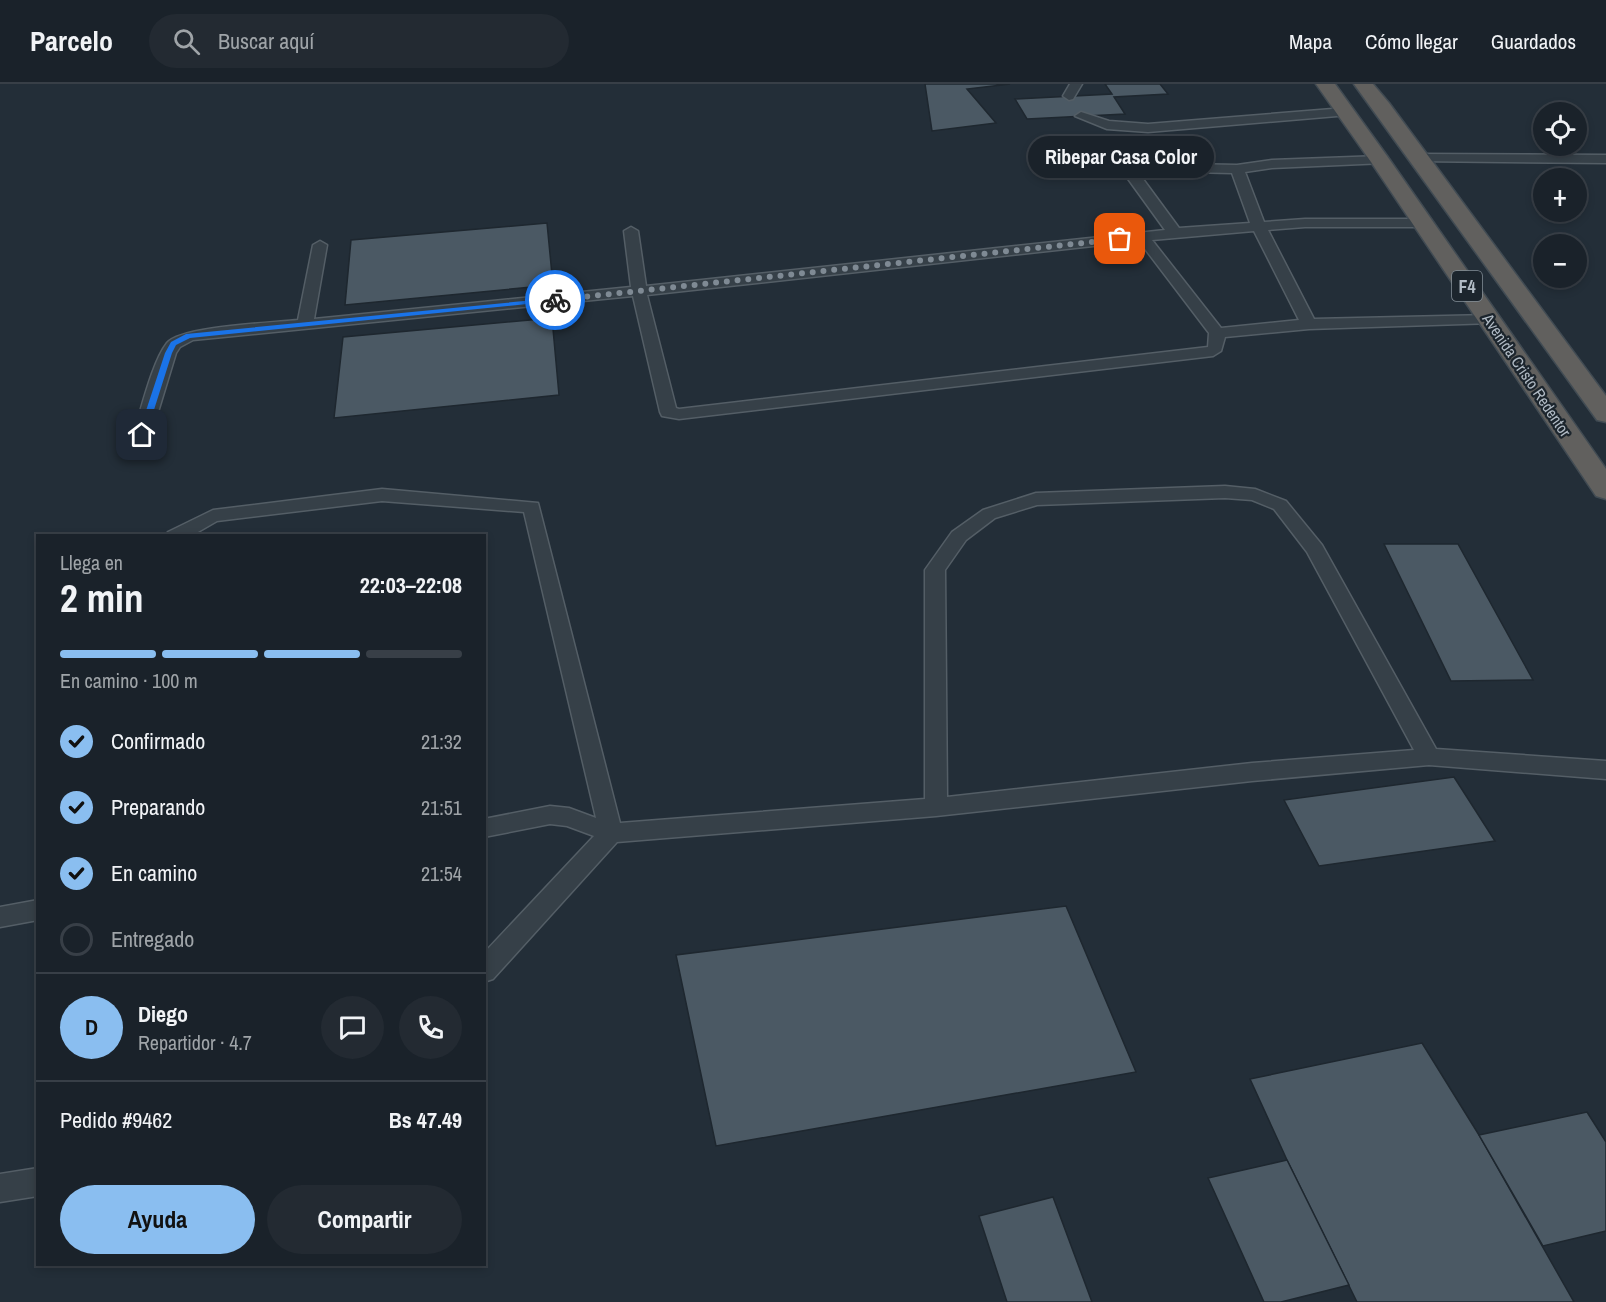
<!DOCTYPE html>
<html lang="es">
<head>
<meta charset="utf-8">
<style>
	:root { --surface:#1a222a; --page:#232a32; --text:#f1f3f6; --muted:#9fa4a8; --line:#383f47; --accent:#8abef0 }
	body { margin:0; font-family:"Archivo Narrow",sans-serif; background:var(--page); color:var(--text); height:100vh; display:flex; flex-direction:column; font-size:22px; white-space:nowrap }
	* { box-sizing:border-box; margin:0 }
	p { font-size:20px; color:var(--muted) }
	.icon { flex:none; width:33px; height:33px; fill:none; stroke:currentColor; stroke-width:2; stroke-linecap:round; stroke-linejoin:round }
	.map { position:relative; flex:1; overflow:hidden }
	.sheet { position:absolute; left:36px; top:450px; width:450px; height:732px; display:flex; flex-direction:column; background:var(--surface); border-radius:0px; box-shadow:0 3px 9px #0003,0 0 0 2px var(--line) }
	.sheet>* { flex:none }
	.controls { position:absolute; left:1533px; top:18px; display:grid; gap:12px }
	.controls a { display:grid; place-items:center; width:54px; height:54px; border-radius:50%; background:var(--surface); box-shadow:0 3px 9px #0003,0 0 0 2px var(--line); font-size:30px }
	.pin { position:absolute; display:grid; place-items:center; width:51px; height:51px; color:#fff; margin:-26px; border-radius:12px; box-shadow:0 3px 9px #0006 }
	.courier { position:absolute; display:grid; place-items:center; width:60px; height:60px; margin:-30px; border:4px solid #1a73e8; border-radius:50%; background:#fff; color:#222; box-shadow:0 2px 8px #0007 }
	.bubble { position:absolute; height:42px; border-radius:21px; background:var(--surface); box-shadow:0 3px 9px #0003,0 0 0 2px var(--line); font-size:20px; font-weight:700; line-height:42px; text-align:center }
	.summary em { font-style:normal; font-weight:700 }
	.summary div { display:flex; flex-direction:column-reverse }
	.summary { display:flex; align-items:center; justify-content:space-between; height:102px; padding:0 24px }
	h1 { font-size:39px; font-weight:700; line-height:45px }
	.bar { display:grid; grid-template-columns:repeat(4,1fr); gap:9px 6px; align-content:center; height:72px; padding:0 24px }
	.bar i { height:8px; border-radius:4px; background:var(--line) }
	.bar .current { background:var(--accent) }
	.bar p { grid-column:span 4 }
	.line { display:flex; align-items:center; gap:15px; padding:0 24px; border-top:2px solid var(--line) }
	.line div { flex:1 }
	.round { display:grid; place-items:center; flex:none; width:63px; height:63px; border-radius:32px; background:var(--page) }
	ol { padding:0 24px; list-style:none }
	li { display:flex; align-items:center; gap:18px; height:66px }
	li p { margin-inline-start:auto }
	li .icon { padding:6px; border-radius:50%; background:var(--accent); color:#111; stroke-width:4 }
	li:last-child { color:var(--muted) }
	li i { width:33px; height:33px; border:3px solid var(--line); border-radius:50% }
	.button { display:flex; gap:12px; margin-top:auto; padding:12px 24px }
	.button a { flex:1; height:69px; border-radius:36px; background:var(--accent); color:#111; font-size:24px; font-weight:700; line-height:69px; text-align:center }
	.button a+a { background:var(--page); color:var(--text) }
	header { display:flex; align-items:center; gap:36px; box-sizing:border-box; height:84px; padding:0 30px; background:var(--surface); border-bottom:2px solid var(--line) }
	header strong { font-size:28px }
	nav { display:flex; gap:33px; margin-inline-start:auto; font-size:21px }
	.search { width:420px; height:54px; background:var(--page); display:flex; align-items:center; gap:15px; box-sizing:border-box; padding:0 21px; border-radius:33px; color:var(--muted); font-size:22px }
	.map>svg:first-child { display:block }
	.building { fill:#4b5964; stroke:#1e272f; stroke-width:1.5 }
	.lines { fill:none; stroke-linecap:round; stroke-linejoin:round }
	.service-casing { stroke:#545e66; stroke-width:3 }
	.trunk-casing { stroke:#414b53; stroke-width:3 }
	.service { fill:#364048; fill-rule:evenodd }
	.trunk { fill:#61605e; fill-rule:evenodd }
	.route { fill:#1a73e8 }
	.done { stroke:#7f8a94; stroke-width:6; stroke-dasharray:0 10.8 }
	.labels { text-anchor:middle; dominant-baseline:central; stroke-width:4.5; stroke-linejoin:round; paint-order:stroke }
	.far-street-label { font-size:16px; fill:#b1bbc5; stroke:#1c252d }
	.shield { fill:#1c252d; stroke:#848e97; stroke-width:1.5 }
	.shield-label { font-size:18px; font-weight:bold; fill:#b1bbc5 }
</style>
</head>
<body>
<header>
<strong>Parcelo</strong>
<div class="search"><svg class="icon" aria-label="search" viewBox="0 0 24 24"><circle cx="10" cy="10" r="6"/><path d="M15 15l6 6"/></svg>Buscar aquí</div>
<nav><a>Mapa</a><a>Cómo llegar</a><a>Guardados</a></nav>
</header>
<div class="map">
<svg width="1606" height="1218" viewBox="0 0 1606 1218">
	<rect width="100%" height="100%" fill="#232e38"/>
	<g class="building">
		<polygon points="925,0 1010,0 967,5 996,39 932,47"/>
		<polygon points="1105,0 1160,0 1168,10 1114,13 1125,30 1027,35 1015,15 1112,10"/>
		<polygon points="547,139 553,201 345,221 351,156"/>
		<polygon points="552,234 559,311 334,334 343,253"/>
		<polygon points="1384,460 1458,460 1533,596 1451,597"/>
		<polygon points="1454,693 1495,757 1319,782 1284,716"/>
		<polygon points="1066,822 1136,988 716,1062 676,871"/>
		<polygon points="1422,959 1479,1051 1574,1218 1357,1218 1287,1076 1250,995"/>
		<polygon points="1587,1028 1606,1058 1606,1147 1543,1162 1479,1051"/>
		<polygon points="1287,1076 1349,1201 1281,1218 1264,1218 1208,1094"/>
		<polygon points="1053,1113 1092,1218 1007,1218 979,1132"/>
	</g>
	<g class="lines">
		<defs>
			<g id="service">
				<polygon points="1070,0 1082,0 1073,15 1069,16 1063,12"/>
				<polygon points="1345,24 1351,28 1349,31 1148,48 1107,45 1075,32 1081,28 1109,37 1148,40"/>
				<polygon points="1419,70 1606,71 1606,79 1414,77 1412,74"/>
				<path d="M1380,72L1385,73L1387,76L1385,79L1272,84L1245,88L1264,138L1305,135H1424L1431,139L1424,143H1305L1268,146L1314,235L1489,231L1494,233L1497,236L1494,239L1309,245L1225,253L1221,267L1213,272L679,335L662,332L660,328L633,212L193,256L180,263L176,269L151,351L148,355H136L133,351C141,327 152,278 167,259C181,242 272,239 298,236L313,161L320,157L327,161L314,235L631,203L624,147L631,143L638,147L646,202L1165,146L1126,92L1128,84L1187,80L1237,81L1272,76ZM1187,88L1232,89L1250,139L1179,144L1140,91ZM1254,147L1299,236L1221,244L1152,156ZM1139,157L1209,249L1208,263L679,325L676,324L647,211Z"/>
				<path d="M1225,402L1255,405L1286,417L1322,461L1436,665L1606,677V695L1429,681L1252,697L936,732L617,758L493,895L484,898V869L594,752L567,742L550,740L484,753V735L550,722L569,724L596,734L524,428L382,417L217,437L191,452H166L168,448L213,426L382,405L538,419L620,739L925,715V486L952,448L983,426L1036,409ZM1225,414L1252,416L1274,425L1307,468L1414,666L1252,679L947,713L945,486L966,456L995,434L1037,421Z"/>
				<polygon points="38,816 38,836 0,843 0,823"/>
				<polygon points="38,1084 38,1112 0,1118 0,1090"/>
			</g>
			<g id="trunk">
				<polygon points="1316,0 1335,0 1387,72 1606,385 1606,415 1596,412 1371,78"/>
				<polygon points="1354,0 1373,0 1389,19 1606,312 1606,338 1597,336"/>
			</g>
		</defs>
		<use href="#service" class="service-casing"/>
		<use href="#trunk" class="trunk-casing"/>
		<use href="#service" class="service"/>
		<use href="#trunk" class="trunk"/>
	</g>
	<polygon class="route" points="555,214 557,217 190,254 176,261 172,269 146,351 142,353 138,351 165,269 171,258 186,250"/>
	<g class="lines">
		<polyline class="done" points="555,216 1120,155"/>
	</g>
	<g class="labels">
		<g class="far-street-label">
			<text transform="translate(1527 291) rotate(56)">Avenida Cristo Redentor</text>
		</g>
		<rect class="shield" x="1452" y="187" width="30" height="30" rx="4.5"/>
		<g class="shield-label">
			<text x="1467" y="202">F4</text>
		</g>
	</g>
</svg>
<div class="controls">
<a><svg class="icon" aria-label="locate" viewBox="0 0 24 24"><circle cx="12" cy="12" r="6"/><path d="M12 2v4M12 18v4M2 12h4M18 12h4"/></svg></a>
<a>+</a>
<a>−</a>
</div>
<div class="pin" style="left:1120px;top:155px;background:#ea580c"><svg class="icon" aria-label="bag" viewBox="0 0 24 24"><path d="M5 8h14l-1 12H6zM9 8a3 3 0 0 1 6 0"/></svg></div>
<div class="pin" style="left:142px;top:351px;background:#1f2937"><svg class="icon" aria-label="home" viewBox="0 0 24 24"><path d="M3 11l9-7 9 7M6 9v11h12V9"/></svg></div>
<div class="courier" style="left:555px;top:216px"><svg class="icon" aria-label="bike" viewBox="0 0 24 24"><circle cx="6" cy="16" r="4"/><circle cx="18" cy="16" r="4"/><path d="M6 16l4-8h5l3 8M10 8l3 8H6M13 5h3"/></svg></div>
<div class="bubble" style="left:1028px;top:52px;width:186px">Ribepar Casa Color</div>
<section class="sheet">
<div class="summary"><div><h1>2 min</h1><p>Llega en</p></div><em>22:03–22:08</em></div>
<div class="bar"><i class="current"></i><i class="current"></i><i class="current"></i><i></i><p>En camino · 100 m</p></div>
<ol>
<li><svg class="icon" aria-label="check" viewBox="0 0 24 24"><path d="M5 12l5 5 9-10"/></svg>Confirmado<p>21:32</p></li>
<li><svg class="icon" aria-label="check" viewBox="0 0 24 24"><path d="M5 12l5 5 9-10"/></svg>Preparando<p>21:51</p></li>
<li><svg class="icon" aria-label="check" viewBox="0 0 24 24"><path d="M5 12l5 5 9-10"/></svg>En camino<p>21:54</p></li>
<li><i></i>Entregado</li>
</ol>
<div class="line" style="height:108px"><b class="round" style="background:var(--accent);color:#111">D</b><div><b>Diego</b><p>Repartidor · 4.7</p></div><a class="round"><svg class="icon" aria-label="chat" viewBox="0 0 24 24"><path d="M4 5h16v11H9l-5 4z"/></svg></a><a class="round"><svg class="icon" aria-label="phone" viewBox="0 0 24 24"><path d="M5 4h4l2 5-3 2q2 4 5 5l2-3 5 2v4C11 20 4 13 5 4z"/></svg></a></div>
<div class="line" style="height:78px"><div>Pedido #9462</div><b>Bs 47.49</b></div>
<div class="button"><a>Ayuda</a><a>Compartir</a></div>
</section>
</div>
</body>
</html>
